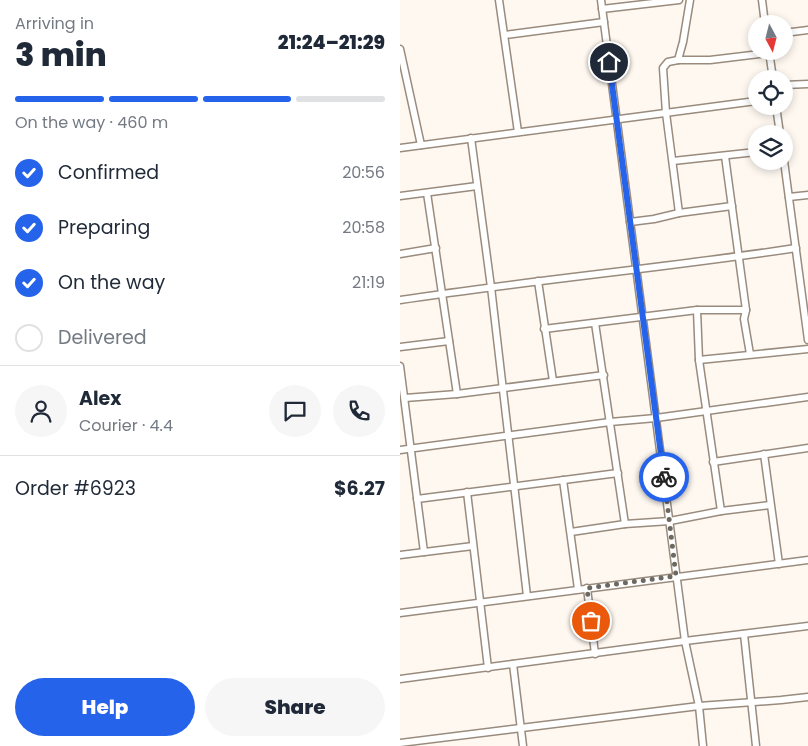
<!DOCTYPE html>
<html lang="en">
<head>
<meta charset="utf-8">
<style>
	:root { --surface:#fff; --page:#f6f6f7; --text:#1f2937; --muted:#747a83; --line:#e0e1e3; --accent:#2563eb }
	body { margin:0; font-family:Poppins,sans-serif; background:var(--page); color:var(--text); height:100vh; display:flex; flex-direction:column; font-size:19px; white-space:nowrap }
	* { box-sizing:border-box; margin:0 }
	p { font-size:16px; color:var(--muted) }
	.icon { flex:none; width:28px; height:28px; fill:none; stroke:currentColor; stroke-width:2; stroke-linecap:round; stroke-linejoin:round }
	.map { position:relative; flex:1; overflow:hidden }
	.details { display:flex; flex-direction:column; background:var(--surface); width:400px }
	.details>* { flex:none }
	.needle { width:32px; rotate:173deg }
	.controls { position:absolute; left:348px; top:15px; display:grid; gap:10px }
	.controls a { display:grid; place-items:center; width:45px; height:45px; border-radius:50%; background:var(--surface); box-shadow:0 2px 8px #0003; font-size:25px }
	.pin { position:absolute; display:grid; place-items:center; width:42px; height:42px; color:#fff; margin:-21px; border:2px solid #fff; border-radius:50%; box-shadow:0 1px 5px #0007 }
	.courier { position:absolute; display:grid; place-items:center; width:50px; height:50px; margin:-25px; border:4px solid #2563eb; border-radius:50%; background:#fff; color:#222; box-shadow:0 1px 6px #0007 }
	.summary em { font-style:normal; font-weight:800 }
	.summary div { display:flex; flex-direction:column-reverse }
	.summary { display:flex; align-items:center; justify-content:space-between; height:85px; padding:0 15px }
	h1 { font-size:32px; font-weight:800; line-height:38px }
	.bar { display:grid; grid-template-columns:repeat(4,1fr); gap:8px 5px; align-content:center; height:60px; padding:0 15px }
	.bar i { height:6px; border-radius:4px; background:var(--line) }
	.bar .current { background:var(--accent) }
	.bar p { grid-column:span 4 }
	.line { display:flex; align-items:center; gap:12px; padding:0 15px; border-top:1px solid var(--line) }
	.line div { flex:1 }
	.round { display:grid; place-items:center; flex:none; width:52px; height:52px; border-radius:26px; background:var(--page) }
	ol { padding:0 15px; list-style:none }
	li { display:flex; align-items:center; gap:15px; height:55px }
	li p { margin-inline-start:auto }
	li .icon { padding:5px; border-radius:50%; background:var(--accent); color:#fff; stroke-width:4 }
	li:last-child { color:var(--muted) }
	li i { width:28px; height:28px; border:2px solid var(--line); border-radius:50% }
	.action { display:flex; gap:10px; margin-top:auto; padding:10px 15px }
	.action a { flex:1; height:58px; border-radius:30px; background:var(--accent); color:#fff; font-size:20px; font-weight:800; line-height:58px; text-align:center }
	.action a+a { background:var(--page); color:var(--text) }
	main { display:flex; flex:1; min-height:0 }
	.map>svg:first-child { display:block }
	.lines { fill:none; stroke-linecap:round; stroke-linejoin:round }
	.minor-casing { stroke:#998b7d; stroke-width:9 }
	.minor { stroke:#fff; stroke-width:6 }
	.done { stroke:#6d6861; stroke-width:5; stroke-dasharray:0 9 }
	.route { stroke:#2563eb; stroke-width:6 }
</style>
</head>
<body>
<main>
<section class="details">
<div class="summary"><div><h1>3 min</h1><p>Arriving in</p></div><em>21:24–21:29</em></div>
<div class="bar"><i class="current"></i><i class="current"></i><i class="current"></i><i></i><p>On the way · 460 m</p></div>
<ol>
<li><svg class="icon" aria-label="check" viewBox="0 0 24 24"><path d="M5 12l5 5 9-10"/></svg>Confirmed<p>20:56</p></li>
<li><svg class="icon" aria-label="check" viewBox="0 0 24 24"><path d="M5 12l5 5 9-10"/></svg>Preparing<p>20:58</p></li>
<li><svg class="icon" aria-label="check" viewBox="0 0 24 24"><path d="M5 12l5 5 9-10"/></svg>On the way<p>21:19</p></li>
<li><i></i>Delivered</li>
</ol>
<div class="line" style="height:90px"><a class="round"><svg class="icon" aria-label="person" viewBox="0 0 24 24"><circle cx="12" cy="8" r="4"/><path d="M4 21q1-7 8-7t8 7"/></svg></a><div><b>Alex</b><p>Courier · 4.4</p></div><a class="round"><svg class="icon" aria-label="chat" viewBox="0 0 24 24"><path d="M4 5h16v11H9l-5 4z"/></svg></a><a class="round"><svg class="icon" aria-label="phone" viewBox="0 0 24 24"><path d="M5 4h4l2 5-3 2q2 4 5 5l2-3 5 2v4C11 20 4 13 5 4z"/></svg></a></div>
<div class="line" style="height:65px"><div>Order #6923</div><b>$6.27</b></div>
<div class="action"><a>Help</a><a>Share</a></div>
</section>
<div class="map">
<svg width="408" height="746" viewBox="0 0 408 746">
	<rect width="100%" height="100%" fill="#fef8f1"/>
	<g class="lines">
		<defs>
			<g id="minor">
				<polyline points="99,0 118,132"/>
				<polyline points="201,0 285,641 299,706 303,746"/>
				<polyline points="362,0 365,24"/>
				<polyline points="202,9 279,0"/>
				<polyline points="384,33 408,30"/>
				<polyline points="105,35 204,22"/>
				<polyline points="0,49 21,145"/>
				<polyline points="369,51 373,79"/>
				<polyline points="278,60 283,42 290,0"/>
				<polyline points="384,85 408,84"/>
				<polyline points="376,106 380,134"/>
				<polyline points="71,138 91,287 127,596"/>
				<polyline points="0,148 356,101"/>
				<polyline points="325,156 346,310 344,319 350,354"/>
				<polyline points="273,161 356,152"/>
				<polyline points="384,161 408,340"/>
				<polyline points="27,193 57,394"/>
				<polyline points="0,196 77,186"/>
				<polyline points="389,197 408,195"/>
				<polyline points="279,213 266,113 263,68 268,62 278,60 310,60 369,53"/>
				<polyline points="230,222 254,219 279,213 332,206"/>
				<polyline points="0,254 36,248"/>
				<polyline points="138,281 153,381"/>
				<path d="M0,300C132,280 264,268 396,248"/>
				<polyline points="297,310 299,360 321,511"/>
				<polyline points="195,323 225,524"/>
				<polyline points="144,329 297,310 346,310"/>
				<polyline points="0,347 49,341"/>
				<polyline points="299,360 408,349"/>
				<polyline points="0,366 24,552"/>
				<polyline points="5,398 57,394 204,375"/>
				<polyline points="0,450 210,422 256,418 408,397"/>
				<polyline points="364,454 379,564"/>
				<polyline points="313,462 408,448"/>
				<polyline points="163,480 178,589"/>
				<polyline points="67,492 88,668"/>
				<polyline points="17,499 218,473"/>
				<polyline points="171,532 225,524 270,521 321,511 370,505"/>
				<polyline points="0,555 73,546"/>
				<polyline points="187,588 195,654"/>
				<polyline points="0,613 408,560"/>
				<polyline points="344,634 356,746"/>
				<polyline points="113,664 123,746"/>
				<polyline points="0,679 285,641 408,626"/>
				<polyline points="0,743 299,706 381,700 408,697"/>
			</g>
		</defs>
		<use href="#minor" class="minor-casing"/>
		<use href="#minor" class="minor"/>
	</g>
	<g class="lines">
		<polyline class="done" points="191,621 187,588 276,576 264,477"/>
		<polyline class="route" points="209,62 264,477"/>
	</g>
</svg>
<div class="controls">
<a><svg class="needle" viewBox="-14 -14 28 28"><path d="M0-13l5 13h-10z" fill="#e53935"/><path d="M0 13l5-13h-10z" fill="#747a83"/></svg></a>
<a><svg class="icon" aria-label="locate" viewBox="0 0 24 24"><circle cx="12" cy="12" r="6"/><path d="M12 2v4M12 18v4M2 12h4M18 12h4"/></svg></a>
<a><svg class="icon" aria-label="layers" viewBox="0 0 24 24"><path d="M12 4l9 5-9 5-9-5zM3 14l9 5 9-5"/></svg></a>
</div>
<div class="pin" style="left:191px;top:621px;background:#ea580c"><svg class="icon" aria-label="bag" viewBox="0 0 24 24"><path d="M5 8h14l-1 12H6zM9 8a3 3 0 0 1 6 0"/></svg></div>
<div class="pin" style="left:209px;top:62px;background:#1f2937"><svg class="icon" aria-label="home" viewBox="0 0 24 24"><path d="M3 11l9-7 9 7M6 9v11h12V9"/></svg></div>
<div class="courier" style="left:264px;top:477px"><svg class="icon" aria-label="bike" viewBox="0 0 24 24"><circle cx="6" cy="16" r="4"/><circle cx="18" cy="16" r="4"/><path d="M6 16l4-8h5l3 8M10 8l3 8H6M13 5h3"/></svg></div>
</div>
</main>
</body>
</html>
